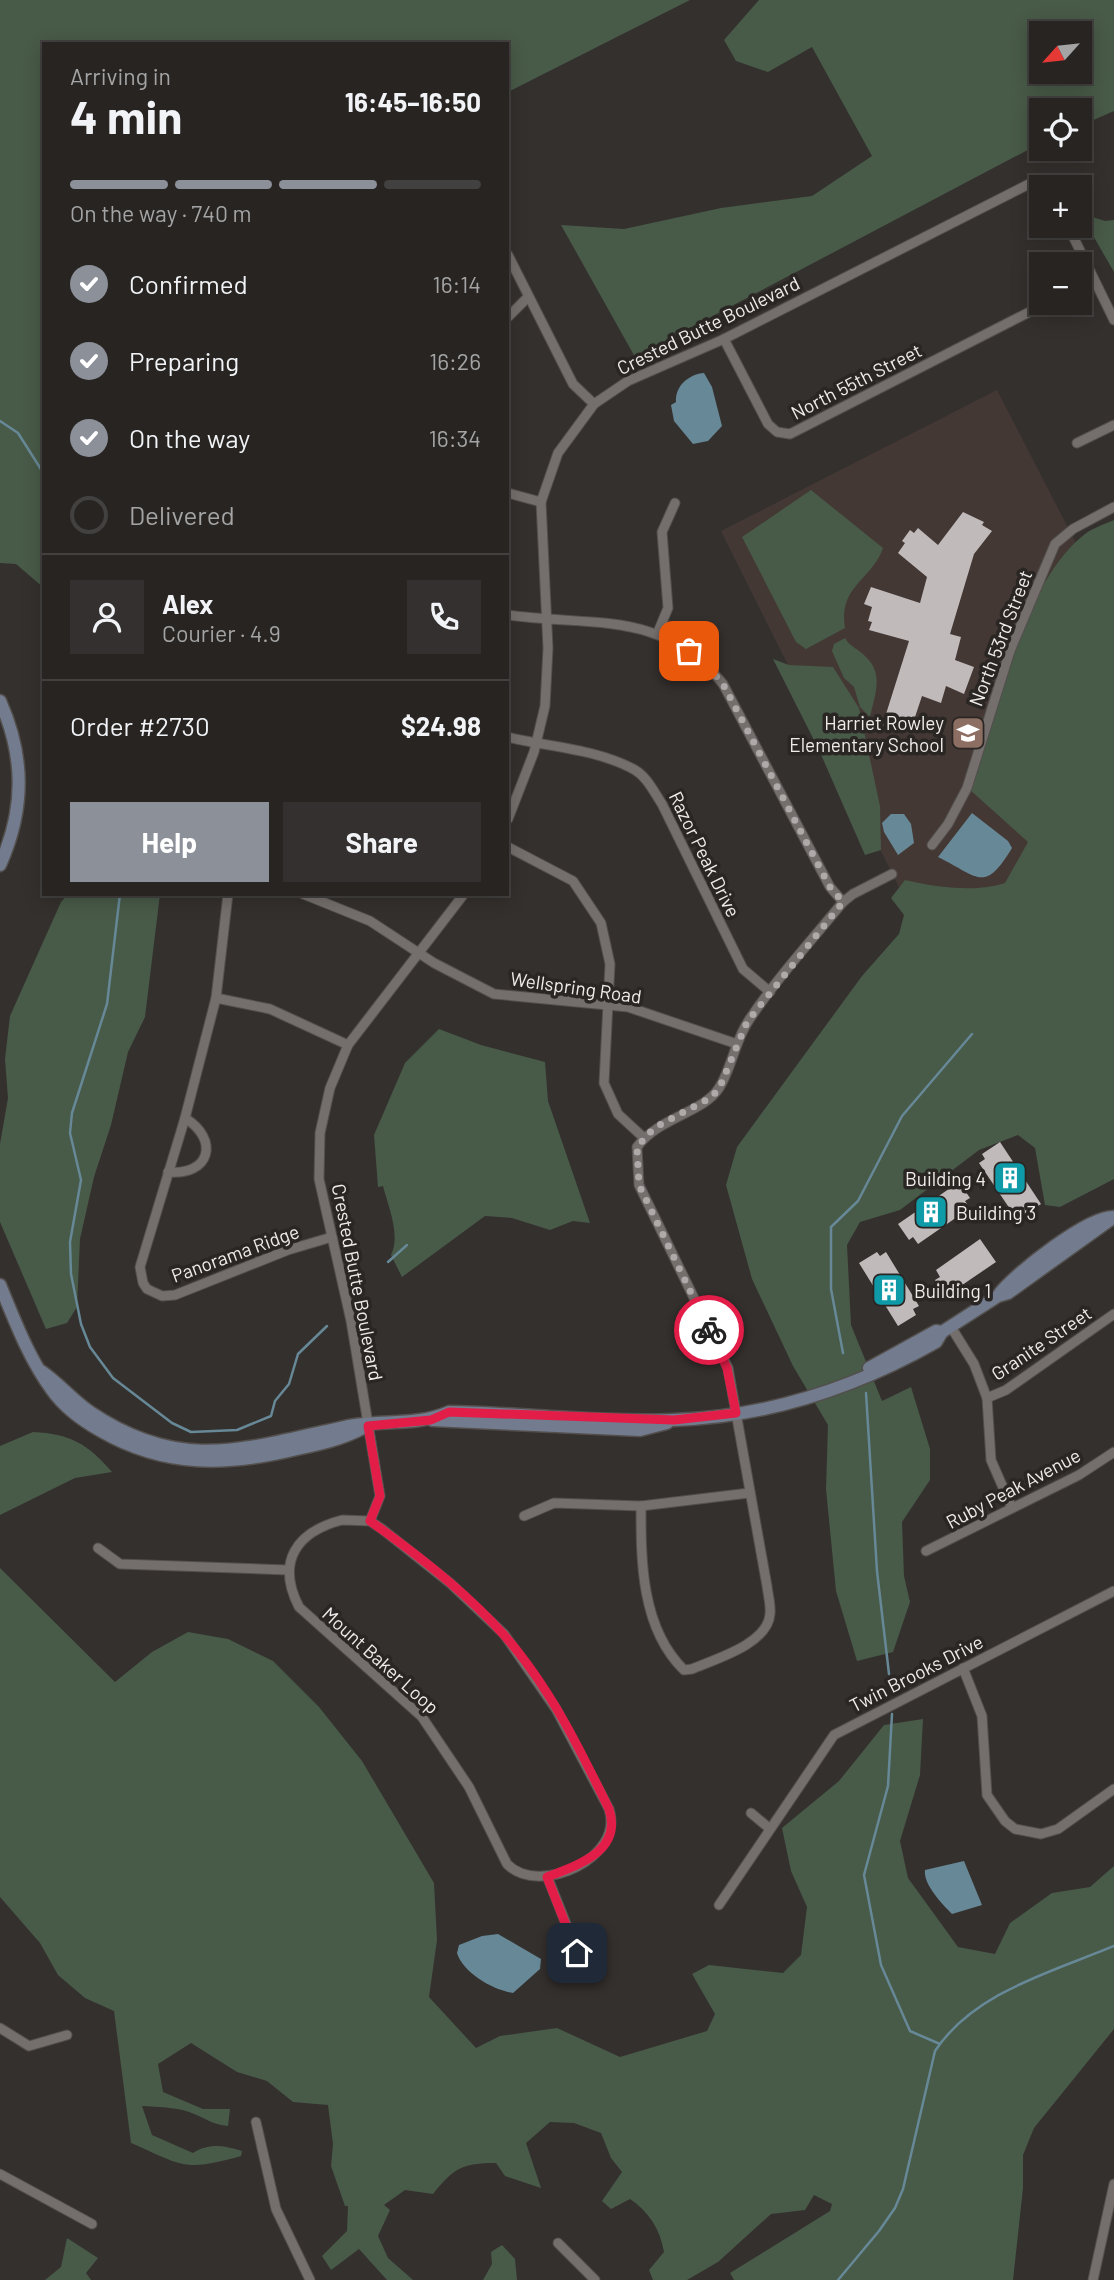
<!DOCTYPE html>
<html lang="en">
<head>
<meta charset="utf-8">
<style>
	:root { --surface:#272422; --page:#33302f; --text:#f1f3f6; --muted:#a4a4a5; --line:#434140; --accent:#8c9099 }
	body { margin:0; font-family:Barlow,sans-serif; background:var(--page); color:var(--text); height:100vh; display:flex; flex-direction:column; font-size:26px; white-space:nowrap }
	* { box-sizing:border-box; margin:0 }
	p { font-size:23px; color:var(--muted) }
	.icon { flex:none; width:38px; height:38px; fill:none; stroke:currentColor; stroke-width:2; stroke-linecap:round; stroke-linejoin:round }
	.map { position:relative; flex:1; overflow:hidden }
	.details { position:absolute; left:42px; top:42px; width:467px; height:854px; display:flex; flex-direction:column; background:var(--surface); border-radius:0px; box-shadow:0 4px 18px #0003,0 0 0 2px var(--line) }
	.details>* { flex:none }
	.needle { width:46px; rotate:243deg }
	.fabs { position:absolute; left:1029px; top:21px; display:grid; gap:14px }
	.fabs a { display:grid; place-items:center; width:63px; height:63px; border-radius:0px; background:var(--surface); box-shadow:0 4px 18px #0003,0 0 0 2px var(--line); font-size:35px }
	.pin { position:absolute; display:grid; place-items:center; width:60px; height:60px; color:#fff; margin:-30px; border-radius:14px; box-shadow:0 4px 10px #0006 }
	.courier { position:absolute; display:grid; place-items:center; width:70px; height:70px; margin:-35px; border:5px solid #e11d48; border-radius:50%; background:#fff; color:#222; box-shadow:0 2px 9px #0007 }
	.summary em { font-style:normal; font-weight:700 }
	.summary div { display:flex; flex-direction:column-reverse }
	.summary { display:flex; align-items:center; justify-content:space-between; height:119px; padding:0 28px }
	h1 { font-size:46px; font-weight:700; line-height:52px }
	.bar { display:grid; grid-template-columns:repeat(4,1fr); gap:10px 7px; align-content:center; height:84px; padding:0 28px }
	.bar i { height:9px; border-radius:5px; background:var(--line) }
	.bar .selected { background:var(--accent) }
	.bar p { grid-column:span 4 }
	.line { display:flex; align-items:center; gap:18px; padding:0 28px; border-top:2px solid var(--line) }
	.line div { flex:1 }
	.round { display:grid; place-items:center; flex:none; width:74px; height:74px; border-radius:0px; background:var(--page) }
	ol { padding:0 28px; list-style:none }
	li { display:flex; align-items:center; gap:21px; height:77px }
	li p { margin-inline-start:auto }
	li .icon { padding:7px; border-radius:50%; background:var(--accent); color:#fff; stroke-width:4 }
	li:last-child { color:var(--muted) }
	li i { width:38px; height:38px; border:4px solid var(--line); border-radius:50% }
	.cta { display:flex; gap:14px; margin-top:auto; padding:14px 28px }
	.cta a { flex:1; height:80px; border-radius:0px; background:var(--accent); color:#fff; font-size:28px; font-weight:700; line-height:80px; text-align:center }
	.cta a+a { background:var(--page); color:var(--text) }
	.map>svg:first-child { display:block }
	.built { fill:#433834 }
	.green { fill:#485a48; fill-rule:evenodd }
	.water { fill:#678896 }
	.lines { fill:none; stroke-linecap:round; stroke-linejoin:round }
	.stream { stroke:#678896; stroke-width:2.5 }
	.building { fill:#c0baba }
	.street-casing { stroke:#534f4d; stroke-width:11 }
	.secondary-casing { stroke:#534f4d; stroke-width:15 }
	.street { stroke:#746f6d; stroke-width:9 }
	.secondary { stroke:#727c8e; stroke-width:12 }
	.done { stroke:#aeaaa9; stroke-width:7; stroke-dasharray:0 12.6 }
	.route { stroke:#e11d48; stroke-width:9 }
	.labels { text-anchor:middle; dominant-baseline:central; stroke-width:7; stroke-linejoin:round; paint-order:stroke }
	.street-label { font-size:19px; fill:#efeceb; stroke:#2a2624 }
	.poi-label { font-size:19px; fill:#efeceb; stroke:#2a2624; text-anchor:end }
</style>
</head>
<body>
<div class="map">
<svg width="1114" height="2280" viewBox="0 0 1114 2280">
	<rect width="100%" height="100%" fill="#34302e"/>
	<polygon class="built" points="997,390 1114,617 1114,848 927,943 721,531"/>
	<g class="green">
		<polygon points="0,0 690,0 508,92 508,44 44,44 44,588 16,564 0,563"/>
		<path d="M759,0H1114V111L1080,126V110H1041V143L635,357L561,225L624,229L721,208L812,196L872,156L812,47L768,72L736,61L724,40ZM1041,33H1080V72H1041Z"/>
		<polygon points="1080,213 1105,221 1114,220 1114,272"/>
		<path d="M811,490L883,548C872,580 838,586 845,628L806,649L796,642L742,537Z"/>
		<path d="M1114,520V1179L1060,1207L1045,1205L1035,1148L1018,1135L979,1150L900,1210L860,1222L847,1245L851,1325L882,1401L911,1387L930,1449V1480L902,1522L904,1576L910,1602L893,1652L857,1661L836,1591L826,1489L828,1425L793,1366L752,1279L726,1185L737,1147L862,976L899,934L904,915L891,898L905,880C934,887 976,893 1005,883L1028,842L969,789C993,715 1023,582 1085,534C1093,528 1105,524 1114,520Z"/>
		<path d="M845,638C850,647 859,649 866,657C884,674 875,695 870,717L860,707L854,687L844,678L832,651L834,644Z"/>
		<polygon points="773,659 789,665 833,667 859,708 880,806 881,850 865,855 819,750"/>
		<polygon points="68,894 160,894 145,1017 128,1052 111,1125 94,1177 80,1239 77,1307 67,1323 46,1329 0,1222 0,1144 8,1098 5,1059 10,1016 61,902"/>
		<path d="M439,1029L481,1045L545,1062L548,1101L590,1223L573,1221L550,1230L512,1218L485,1216L402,1277L391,1255C401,1235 388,1206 383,1186L378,1187L374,1135L405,1063Z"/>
		<path d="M33,1432C70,1434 87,1443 112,1472L75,1478L0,1515V1446Z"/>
		<path d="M0,1568L115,1682L152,1652L188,1632L228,1639L273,1661L319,1707L362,1761L434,1883L437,1940L429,1997L476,2048L500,2036L557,2028L620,2057L707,2031L715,2014L692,1974L709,1965L783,1973L801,1955L807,1907L791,1871L782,1828L839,1781L884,1725L923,1719L920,1775L900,1841L908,1878L958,1947L995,1954L1010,1923L1052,1893L1090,1887L1114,1866V2029L1034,2128L1023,2155V2188L1013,2280H734L730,2273L830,2211L832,2204L814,2195L805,2210L771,2214L718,2262L687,2280H653L649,2270L664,2252C660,2229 649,2212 630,2199L611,2209L602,2201L622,2172L611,2158L601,2133L574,2123L550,2122L526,2143L541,2188L505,2176L496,2163C462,2163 454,2168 433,2194L405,2190L384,2205L390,2210L378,2236L388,2258L413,2280H387L359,2249L331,2270L322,2256L347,2231L348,2206H345L331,2166L333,2144L328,2105L293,2102L267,2081L237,2072L191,2043L158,2064L163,2092L203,2109H230L228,2126C212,2125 204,2117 189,2112C174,2107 158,2107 142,2106L152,2135L193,2153C208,2143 224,2145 242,2151L241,2156C183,2172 184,2166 131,2143L114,2011L85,1998L58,1975L40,1943L0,1897Z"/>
		<polygon points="67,2238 98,2258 86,2273 91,2280 45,2280 61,2267"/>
		<polygon points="502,2245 515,2259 517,2280 483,2280 492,2264 491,2252"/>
	</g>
	<g class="water">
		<path d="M704,373L712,387L722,426L708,441L693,444L674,421L671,405L676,402C675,385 690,374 704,373Z"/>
		<path d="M972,813L1008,841L1012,848C984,894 979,877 938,857Z"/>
		<polygon points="891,814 904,814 911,824 914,843 898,855 884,832 882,823"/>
		<path d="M964,1861L982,1905L952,1914C942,1904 923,1884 925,1870Z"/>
		<path d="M498,1934L541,1959L540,1969L513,1993C493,1990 463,1973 457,1953L459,1945L482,1936Z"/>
	</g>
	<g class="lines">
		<g class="stream">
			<polyline points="0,421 18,433 44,474"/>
			<polyline points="120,894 107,1004 72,1113 70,1133 81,1180 70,1242 71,1274 81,1324 90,1347 113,1378 172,1423 191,1432 237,1430 271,1416 275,1401 289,1384 298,1354 327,1326"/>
			<polyline points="388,1262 407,1245"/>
			<polyline points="843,1353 831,1289 831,1227 858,1201 902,1116 972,1034"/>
			<polyline points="866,1393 877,1571 889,1674"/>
			<polyline points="892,1714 888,1786 864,1875 881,1965 910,2031 940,2044"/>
			<path d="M838,2280L879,2231L895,2208L903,2189L935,2051C974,1992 1052,1972 1114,1946"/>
		</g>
	</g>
	<g class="building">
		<polygon points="963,512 984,522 982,525 992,531 974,554 950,634 961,637 955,660 974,667 964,694 946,686 941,703 922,696 914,720 886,714 909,641 869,630 872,622 868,621 872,607 864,604 871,587 920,603 927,577 898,553 905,543 902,541 910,530 914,533 918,528 938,545"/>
		<polygon points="1000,1142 1041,1204 1023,1216 1020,1211 1014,1215 979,1163 985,1159 982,1154"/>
		<polygon points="959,1182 970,1198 965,1201 970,1208 918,1244 913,1237 909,1240 898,1224"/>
		<polygon points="980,1239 996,1262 946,1296 935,1280 940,1277 936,1270"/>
		<polygon points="877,1252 880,1256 886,1252 919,1306 913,1309 916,1315 898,1326 859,1263"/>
	</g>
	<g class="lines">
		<defs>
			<g id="street">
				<polyline points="1068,226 1114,320"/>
				<polyline points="508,255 573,384 594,404"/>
				<polyline points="1080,286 1093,279"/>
				<polyline points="508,317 528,297"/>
				<polyline points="724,339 768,424 777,432 790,434 1047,303"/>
				<polyline points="1077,443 1114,425"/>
				<polyline points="508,493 541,502"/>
				<path d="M508,615C592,627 663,609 723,684L830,887L843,902"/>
				<polyline points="658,632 668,608 662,532 675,503"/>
				<path d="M508,737C548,747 598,749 635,770C647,777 654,792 662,804L743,969L770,992"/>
				<polyline points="508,819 534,752 545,706 548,648 541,502 558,453 594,404 628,381 724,339 1037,180 1042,180 1049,187"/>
				<polyline points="932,845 948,824 967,788 1010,651 1055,544 1073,529 1114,507"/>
				<polyline points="508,847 573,881 601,923 610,964 604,1083 618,1114 644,1138"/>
				<polyline points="228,894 216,998 185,1118 140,1267 143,1283 147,1289 162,1296 175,1295 288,1250 332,1237"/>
				<polyline points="303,894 370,921 434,963 494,994 628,1007 737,1044"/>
				<polyline points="216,998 270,1009 348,1045"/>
				<path d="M168,1172C210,1176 220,1140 185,1118"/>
				<polyline points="951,1327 974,1364 987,1398 991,1460 1012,1508"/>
				<polyline points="987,1398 1006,1390 1114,1314"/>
				<path d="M641,1506C641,1561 641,1628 684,1670L692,1669C715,1659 768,1644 770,1614C771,1605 768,1595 767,1586L728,1368L639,1185L637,1147C659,1117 703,1113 719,1088C732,1068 735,1040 749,1020C777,978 811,941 843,902L853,894L892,874"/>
				<polyline points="524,1516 554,1503 641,1506 749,1493"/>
				<path d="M342,1520L370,1521L382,1529L450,1583L504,1634L556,1709L609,1809C625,1858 539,1897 507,1864L469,1787L422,1717L299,1607C276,1562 296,1532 342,1520Z"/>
				<polyline points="370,1521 380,1496 351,1321 319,1179 320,1133 330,1088 348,1045 464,894"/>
				<polyline points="98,1548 120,1564 288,1570"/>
				<polyline points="926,1551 1079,1475 1114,1452"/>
				<polyline points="963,1668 982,1716 987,1795 1005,1821 1015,1829 1041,1834 1058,1829 1114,1789"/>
				<polyline points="751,1813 769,1828"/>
				<polyline points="547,1876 580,1959"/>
				<polyline points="719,1905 834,1735 1114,1591"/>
				<polyline points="0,2028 29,2046 67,2035"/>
				<polyline points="256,2122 276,2209 310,2280"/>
				<polyline points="0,2174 92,2224"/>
				<polyline points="558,2243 595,2280"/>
				<polyline points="1093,2280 1114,2184"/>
			</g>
			<g id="secondary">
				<path d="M0,701C25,757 25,809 0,865"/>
				<path d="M0,1285C15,1321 29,1359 52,1390C64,1407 83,1421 101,1431C165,1468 228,1466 297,1449C320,1444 343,1439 363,1428"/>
				<path d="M1000,1293C1017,1272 1087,1217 1113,1217"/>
				<polyline points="869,1368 936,1331 942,1332 998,1296 1008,1293 1114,1217"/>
				<path d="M41,1371C59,1383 72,1400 90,1412C182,1474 246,1448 344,1427C379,1419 415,1427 449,1412C524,1413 598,1423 673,1420C767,1417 855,1388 936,1342L942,1332"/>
				<polyline points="432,1420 640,1430 667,1423"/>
			</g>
		</defs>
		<use href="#street" class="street-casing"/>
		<use href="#secondary" class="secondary-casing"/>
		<use href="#street" class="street"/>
		<use href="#secondary" class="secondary"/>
	</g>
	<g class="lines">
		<polyline class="done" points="689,651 702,660 723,684 830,887 843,902 747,1022 719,1089 710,1098 654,1128 637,1147 639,1185 709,1330"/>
		<path class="route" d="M577,1953L547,1877C578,1865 623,1851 609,1809C580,1749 549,1686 504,1635C466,1592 417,1554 370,1521L380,1496L368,1426L431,1420L449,1412L674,1420L736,1413L727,1368L709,1330"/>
	</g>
	<defs>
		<symbol id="school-square" viewBox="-11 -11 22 22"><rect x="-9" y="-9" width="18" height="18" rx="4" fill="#8d6e63" stroke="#2a2624"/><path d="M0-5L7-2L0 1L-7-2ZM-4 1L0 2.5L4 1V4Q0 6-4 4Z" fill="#fff"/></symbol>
		<symbol id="building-square" viewBox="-11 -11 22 22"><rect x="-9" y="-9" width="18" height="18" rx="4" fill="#0f9aa8" stroke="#2a2624"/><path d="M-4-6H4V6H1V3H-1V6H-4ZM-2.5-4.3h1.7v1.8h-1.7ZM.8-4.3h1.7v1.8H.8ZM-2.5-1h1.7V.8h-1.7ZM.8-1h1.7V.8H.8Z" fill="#fff"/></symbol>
	</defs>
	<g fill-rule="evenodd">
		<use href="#school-square" x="949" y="714" width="38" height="38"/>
		<use href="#building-square" x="991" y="1159" width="38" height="38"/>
		<use href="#building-square" x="912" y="1193" width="38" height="38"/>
		<use href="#building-square" x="870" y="1271" width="38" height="38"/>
	</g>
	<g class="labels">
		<g class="street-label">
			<text transform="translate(708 325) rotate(-26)">Crested Butte Boulevard</text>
			<text transform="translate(856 381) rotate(-27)">North 55th Street</text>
			<text transform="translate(1000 638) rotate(-69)">North 53rd Street</text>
			<text transform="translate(705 854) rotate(64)">Razor Peak Drive</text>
			<text transform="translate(576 987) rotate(8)">Wellspring Road</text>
			<text transform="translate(235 1253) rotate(-20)">Panorama Ridge</text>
			<text transform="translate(358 1282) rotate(79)">Crested Butte Boulevard</text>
			<text transform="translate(1041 1343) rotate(-34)">Granite Street</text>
			<text transform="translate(1013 1488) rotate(-28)">Ruby Peak Avenue</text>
			<text transform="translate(381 1660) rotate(42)">Mount Baker Loop</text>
			<text transform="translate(916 1673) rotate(-27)">Twin Brooks Drive</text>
		</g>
		<g class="poi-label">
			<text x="944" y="722">Harriet Rowley<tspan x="944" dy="22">Elementary School</tspan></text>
			<text x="986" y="1178">Building 4</text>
			<text x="956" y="1212" text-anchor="start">Building 3</text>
			<text x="914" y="1290" text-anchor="start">Building 1</text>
		</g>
	</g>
</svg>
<div class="fabs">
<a><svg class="needle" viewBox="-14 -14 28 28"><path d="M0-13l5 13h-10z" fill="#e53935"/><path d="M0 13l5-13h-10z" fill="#a4a4a5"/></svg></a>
<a><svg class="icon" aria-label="locate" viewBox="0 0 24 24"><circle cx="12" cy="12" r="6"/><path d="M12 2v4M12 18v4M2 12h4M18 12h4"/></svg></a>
<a>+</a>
<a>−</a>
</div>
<div class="pin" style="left:689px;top:651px;background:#ea580c"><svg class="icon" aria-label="bag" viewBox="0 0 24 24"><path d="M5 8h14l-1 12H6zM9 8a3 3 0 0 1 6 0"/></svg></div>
<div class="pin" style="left:577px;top:1953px;background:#1f2937"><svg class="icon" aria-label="home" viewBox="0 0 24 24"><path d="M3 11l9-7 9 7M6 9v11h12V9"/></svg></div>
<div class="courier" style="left:709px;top:1330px"><svg class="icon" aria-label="bike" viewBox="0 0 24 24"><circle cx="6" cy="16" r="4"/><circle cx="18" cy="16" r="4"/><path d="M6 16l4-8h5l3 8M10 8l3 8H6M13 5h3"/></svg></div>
<section class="details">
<div class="summary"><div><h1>4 min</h1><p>Arriving in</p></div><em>16:45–16:50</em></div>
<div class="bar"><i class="selected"></i><i class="selected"></i><i class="selected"></i><i></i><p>On the way · 740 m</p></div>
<ol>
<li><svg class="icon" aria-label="check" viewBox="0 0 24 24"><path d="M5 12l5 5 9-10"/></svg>Confirmed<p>16:14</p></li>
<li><svg class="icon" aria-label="check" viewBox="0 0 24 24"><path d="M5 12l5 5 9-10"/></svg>Preparing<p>16:26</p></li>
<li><svg class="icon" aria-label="check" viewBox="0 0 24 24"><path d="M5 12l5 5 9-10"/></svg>On the way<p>16:34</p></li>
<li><i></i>Delivered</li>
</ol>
<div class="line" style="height:126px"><a class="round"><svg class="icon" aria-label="person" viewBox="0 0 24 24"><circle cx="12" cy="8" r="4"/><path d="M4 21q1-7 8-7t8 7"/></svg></a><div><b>Alex</b><p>Courier · 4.9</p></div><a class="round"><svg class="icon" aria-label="phone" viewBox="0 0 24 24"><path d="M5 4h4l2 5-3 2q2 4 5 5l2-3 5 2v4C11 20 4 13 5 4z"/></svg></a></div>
<div class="line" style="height:91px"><div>Order #2730</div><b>$24.98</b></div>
<div class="cta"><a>Help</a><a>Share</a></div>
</section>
</div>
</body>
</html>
